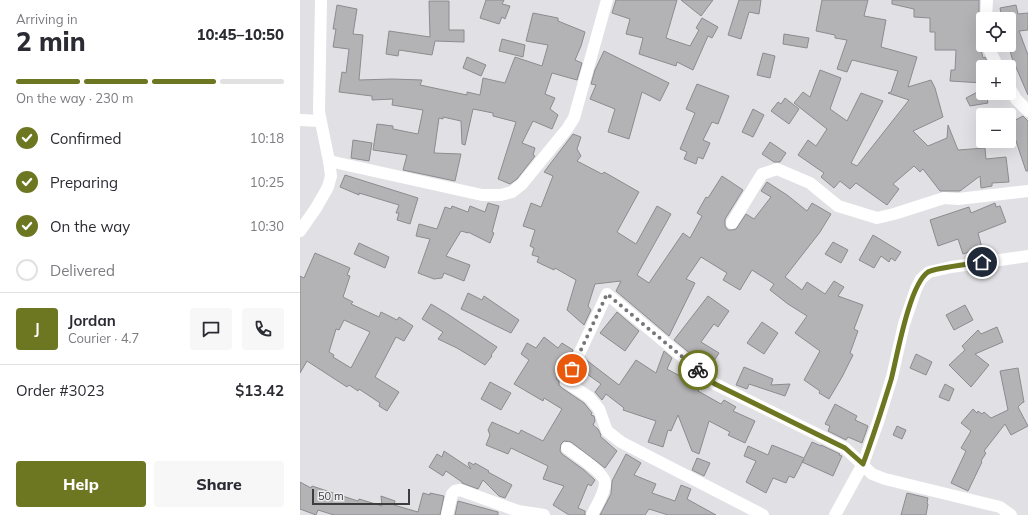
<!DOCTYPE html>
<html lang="en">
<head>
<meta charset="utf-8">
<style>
	:root { --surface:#fff; --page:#f7f7f7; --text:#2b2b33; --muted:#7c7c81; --line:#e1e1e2; --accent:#6d7722 }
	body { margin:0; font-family:Mulish,sans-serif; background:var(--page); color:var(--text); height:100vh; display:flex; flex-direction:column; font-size:15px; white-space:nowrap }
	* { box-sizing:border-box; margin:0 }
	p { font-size:13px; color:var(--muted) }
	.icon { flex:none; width:22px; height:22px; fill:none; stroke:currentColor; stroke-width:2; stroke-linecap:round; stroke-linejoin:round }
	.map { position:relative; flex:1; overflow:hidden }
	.panel { display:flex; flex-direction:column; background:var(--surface); width:300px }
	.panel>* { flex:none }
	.tools { position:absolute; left:676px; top:12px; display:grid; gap:8px }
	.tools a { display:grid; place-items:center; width:40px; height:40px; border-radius:4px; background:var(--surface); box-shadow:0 4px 16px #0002; font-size:20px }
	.scale { position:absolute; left:12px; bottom:10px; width:98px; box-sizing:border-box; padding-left:4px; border:2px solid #3d3d3e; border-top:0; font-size:11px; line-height:14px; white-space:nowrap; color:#3d3d3e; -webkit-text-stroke:3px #eeeef1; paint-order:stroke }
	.pin { position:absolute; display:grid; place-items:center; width:34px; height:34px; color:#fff; margin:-17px; border:2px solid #fff; border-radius:50%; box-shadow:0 1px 4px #0007 }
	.courier { position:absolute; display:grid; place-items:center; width:40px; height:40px; margin:-20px; border:3px solid #6d7722; border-radius:50%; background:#fff; color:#222; box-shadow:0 1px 5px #0007 }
	.summary em { font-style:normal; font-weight:800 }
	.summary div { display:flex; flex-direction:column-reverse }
	.summary { display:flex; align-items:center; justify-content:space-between; height:68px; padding:0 16px }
	h1 { font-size:26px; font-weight:800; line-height:30px }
	.bar { display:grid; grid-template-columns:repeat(4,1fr); gap:6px 4px; align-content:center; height:48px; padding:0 16px }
	.bar i { height:5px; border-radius:3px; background:var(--line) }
	.bar .current { background:var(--accent) }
	.bar p { grid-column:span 4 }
	.line { display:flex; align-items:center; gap:10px; padding:0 16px; border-top:1px solid var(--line) }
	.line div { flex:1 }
	.round { display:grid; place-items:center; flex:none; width:42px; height:42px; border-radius:4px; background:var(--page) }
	ol { padding:0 16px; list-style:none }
	li { display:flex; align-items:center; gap:12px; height:44px }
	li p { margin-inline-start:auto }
	li .icon { padding:4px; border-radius:50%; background:var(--accent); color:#fff; stroke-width:4 }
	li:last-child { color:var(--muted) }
	li i { width:22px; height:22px; border:2px solid var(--line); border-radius:50% }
	.cta { display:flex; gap:8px; margin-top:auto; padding:8px 16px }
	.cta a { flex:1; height:46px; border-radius:4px; background:var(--accent); color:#fff; font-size:16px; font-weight:800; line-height:46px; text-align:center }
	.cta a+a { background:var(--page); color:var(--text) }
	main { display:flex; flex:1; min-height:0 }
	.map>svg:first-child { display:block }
	.building { fill:#b3b2b5; stroke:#8c8c8f; fill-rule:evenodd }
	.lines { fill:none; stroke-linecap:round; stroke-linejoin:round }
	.street { stroke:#fff; stroke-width:12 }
	.done { stroke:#767678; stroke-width:4; stroke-dasharray:0 7.2 }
	.route { stroke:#6d7722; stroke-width:5 }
</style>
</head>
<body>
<main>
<section class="panel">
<div class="summary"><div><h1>2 min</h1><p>Arriving in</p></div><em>10:45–10:50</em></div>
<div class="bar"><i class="current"></i><i class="current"></i><i class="current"></i><i></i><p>On the way · 230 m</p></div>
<ol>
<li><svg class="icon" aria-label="check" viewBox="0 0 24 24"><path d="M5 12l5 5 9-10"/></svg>Confirmed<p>10:18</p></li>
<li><svg class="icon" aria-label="check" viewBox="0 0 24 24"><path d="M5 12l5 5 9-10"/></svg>Preparing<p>10:25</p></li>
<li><svg class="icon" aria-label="check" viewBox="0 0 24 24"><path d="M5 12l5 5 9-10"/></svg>On the way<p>10:30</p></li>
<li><i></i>Delivered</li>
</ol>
<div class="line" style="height:72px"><b class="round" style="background:var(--accent);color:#fff">J</b><div><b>Jordan</b><p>Courier · 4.7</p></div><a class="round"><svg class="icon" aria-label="chat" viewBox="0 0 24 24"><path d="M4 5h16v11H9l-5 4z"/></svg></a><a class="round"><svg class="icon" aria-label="phone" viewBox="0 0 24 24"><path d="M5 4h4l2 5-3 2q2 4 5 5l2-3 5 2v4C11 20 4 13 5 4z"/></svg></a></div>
<div class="line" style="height:52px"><div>Order #3023</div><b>$13.42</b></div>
<div class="cta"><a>Help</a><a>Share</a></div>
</section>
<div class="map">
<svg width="728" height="515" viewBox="0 0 728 515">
	<rect width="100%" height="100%" fill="#e1e0e4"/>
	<g class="building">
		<polygon points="186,0 204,0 202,4 210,6 205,19 202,17 199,24 180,18"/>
		<polygon points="316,0 377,0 366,38 390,46 399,30 396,28 402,18 418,27 412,38 408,36 393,70 377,62 376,66 339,54 343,38 326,34 330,19 312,13"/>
		<polygon points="381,0 413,0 401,16"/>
		<polygon points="439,0 461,0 459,14 449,12 441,39 428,35"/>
		<polygon points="522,0 568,0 564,16 586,20 581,47 617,57 608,87 631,80 635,88 643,117 613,131 628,146 647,138 648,125 658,150 685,148 686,159 706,157 709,182 692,183 692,186 681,188 680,176 660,191 640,191 623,169 620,172 614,166 593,184 599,189 587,205 556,183 550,189 540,181 534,188 521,177 524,173 498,155 508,140 516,146 527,129 494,103 503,92 510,97 520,70 541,78 530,109 547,121 561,93 583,101 551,163 557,166 609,100 588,93 591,92 598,71 552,60 547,72 537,69 547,40 535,38 535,35 516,31"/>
		<polygon points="592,0 679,0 679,19 680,23 683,26 683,39 680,45 683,58 685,57 690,67 681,67 683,83 650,81 651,70 655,70 656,50 635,50 635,32 630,32 630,18 614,17 614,9 592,4"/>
		<polygon points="129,1 149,1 149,30 164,30 164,42 135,41 132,55 99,50 98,56 86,54 89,31 130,37"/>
		<polygon points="37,5 57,9 53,34 63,35 59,80 92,79 122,80 120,85 167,95 167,92 180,95 183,78 205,83 215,57 242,66 248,45 226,41 233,13 258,18 258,21 285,32 281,46 275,60 282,63 277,80 252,73 245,94 255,98 250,109 258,115 252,129 233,121 222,143 235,148 233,155 235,156 217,179 210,184 198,179 216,122 193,116 193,113 173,109 165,145 162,144 161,121 143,117 143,119 139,118 134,153 161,154 155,181 103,170 107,155 73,150 77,124 93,126 93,129 118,134 123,110 92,105 93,99 72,100 72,96 39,92 42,72 46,73 49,49 33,47 36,29 33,29"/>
		<polygon points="716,5 718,14 728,13 728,30 719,31 728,55 728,95 712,58 709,47 709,19 702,19 700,8"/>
		<polygon points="484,34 509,38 507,48 483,44"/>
		<polygon points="202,39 225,45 223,57 199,51"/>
		<polygon points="304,51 369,83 360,101 342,92 329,139 308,132 315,109 290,99 296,85 291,84 295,70"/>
		<polygon points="463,53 475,56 470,78 457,75"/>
		<polygon points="167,57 186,65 181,76 163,68"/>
		<polygon points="397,84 429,96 418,124 412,122 403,140 410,143 403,159 398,157 396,164 384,159 387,152 380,149 395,113 386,109"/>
		<polygon points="683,89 683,93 686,93 688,103 670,106 666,98"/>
		<polygon points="485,98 499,109 489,124 471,111 478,102 481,104"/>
		<polygon points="453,109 464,115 453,137 442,132"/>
		<polygon points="723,116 728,121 728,171 726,171 710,123"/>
		<polygon points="273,134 281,137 277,149 281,156 277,161 302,174 304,172 339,192 317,232 336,244 357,206 371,214 337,275 349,283 383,233 390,238 402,216 397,213 406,197 408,198 422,176 443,190 425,219 425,226 428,230 432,230 436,229 446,214 454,219 471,197 461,191 467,182 487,195 507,211 512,203 531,214 520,232 485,277 502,290 507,282 525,294 534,281 544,287 538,296 563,305 554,329 558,331 550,353 553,355 542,377 529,399 519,393 520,391 504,380 520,351 495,333 507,316 488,304 470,290 474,284 452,270 440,290 423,280 427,273 401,257 386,279 395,283 369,336 316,291 321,281 295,284 288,306 291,310 284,325 267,310 276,280 255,268 254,270 237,262 239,257 232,255 234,248 230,246 235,230 223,226 231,203 241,207 253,176 244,172"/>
		<polygon points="53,140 72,143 69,161 51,158"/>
		<polygon points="470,142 486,153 480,162 474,162 462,154"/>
		<polygon points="45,175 118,198 110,224 97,220 99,213 96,213 99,205 59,193 59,195 40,187"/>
		<polygon points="188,203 199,206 192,232 194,233 190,243 168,232 168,233 161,231 146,256 170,265 164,281 144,273 142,278 134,279 118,273 130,239 116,236 119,224 137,229 145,207 151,209 152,206 168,212 170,206 185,212"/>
		<polygon points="695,203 696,207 700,206 706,222 678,233 682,248 663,254 658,239 638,246 630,220 669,207 671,213"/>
		<polygon points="573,235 601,252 595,261 591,258 589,262 581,256 574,268 559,260"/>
		<polygon points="533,242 548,250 541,263 525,254"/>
		<polygon points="59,243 89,257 85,268 54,254"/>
		<path d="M15,253L50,268L47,275L50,276L43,297L53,302L51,304L79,317L81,312L97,320L99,317L113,326L104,341L96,337L75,377L99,392L87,411L79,406L80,403L59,389L58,391L49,385L47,387L7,361L0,373V276L4,278ZM44,320L70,332L51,368L33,357L34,355L29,352L36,329L39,330Z"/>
		<polygon points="168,293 182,300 184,296 219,320 211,333 161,309"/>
		<polygon points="408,296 429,311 418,327 414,324 401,342 419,353 412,364 394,352 392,355 374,340"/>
		<polygon points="131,304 146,313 197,347 191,355 192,356 185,365 157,348 138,339 143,332 122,319"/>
		<polygon points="665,305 673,320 654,330 646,315"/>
		<polygon points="317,312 339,331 325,351 300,333"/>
		<polygon points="462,322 478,333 464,354 447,343"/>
		<polygon points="697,327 703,342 675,354 689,365 671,387 649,365 665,350 662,346 678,330 681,334"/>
		<polygon points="244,337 258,348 262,343 273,350 262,372 256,379 259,381 259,385 262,388 284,403 292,413 291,415 294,416 295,421 293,425 298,429 301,435 300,436 317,451 305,468 271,442 264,441 261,444 260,451 262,454 284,470 295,480 291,486 288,484 278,508 285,511 285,515 269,515 253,505 264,486 243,479 248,466 211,448 208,454 186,445 190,435 188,430 192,422 219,434 221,430 243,441 262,409 244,398 243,401 214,384 229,360 221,354 227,343 236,348"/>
		<polygon points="364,351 372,358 367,369 397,385 395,388 399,391 398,391 421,404 424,400 436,407 433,411 455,421 445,443 428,435 430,432 409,421 399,454 392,451 378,415 371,431 368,430 363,447 348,442 356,421 323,410 324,408 306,394 302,400 295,392 301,384 280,369 285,359 319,385 336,360 356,373"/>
		<polygon points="616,354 632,362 626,375 610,368"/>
		<polygon points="444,367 473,379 471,385 490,384 485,396 449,384 447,389 436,385"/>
		<polygon points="718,368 724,402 722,403 718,407 728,426 711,435 705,424 684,451 686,453 681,461 682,462 668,491 651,483 666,451 661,448 671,431 661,423 673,409 677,413 678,411 682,414 684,412 691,418 708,410 700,371"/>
		<polygon points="190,382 211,393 201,410 181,399"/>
		<polygon points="645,384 654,389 649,401 639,397"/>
		<polygon points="535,404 557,416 555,420 568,426 562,443 548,437 546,440 528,431 530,426 525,424"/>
		<polygon points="597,426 606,430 602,439 593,435"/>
		<polygon points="512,442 521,446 521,445 540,454 539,455 542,456 533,476 502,462 504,459 494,478 489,476 486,483 473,478 466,493 446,482 456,461 444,456 448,446 468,455 472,445 504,458"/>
		<polygon points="144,451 171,469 168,464 169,462 174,465 175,463 189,471 188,472 212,485 205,498 199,496 183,480 178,489 162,483 162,482 146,471 143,476 129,467 137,454 142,457"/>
		<polygon points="326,454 341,463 334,475 356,484 352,493 375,501 381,485 391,489 387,499 416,515 368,515 349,509 345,515 300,515 311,494 312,481"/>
		<polygon points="397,458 410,463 404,476 392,470"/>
		<polygon points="0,482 11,488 12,486 58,501 59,499 82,506 81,496 95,501 94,505 118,512 123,493 130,495 130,493 144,496 140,515 34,515 18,510 16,515 0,509"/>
		<polygon points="607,493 628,498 627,503 628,504 626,515 601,515"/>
		<polygon points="158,501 198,512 198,515 155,515"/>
	</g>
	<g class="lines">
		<g class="street">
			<polyline points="686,19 687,0"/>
			<polyline points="687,45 698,67"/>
			<polyline points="709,87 716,99 728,111"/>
			<polyline points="0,120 20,121"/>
			<polyline points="29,161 182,195 201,195 212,192 222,184 267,129 274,118 307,0"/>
			<polyline points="432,223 462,174 477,169 510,183 538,206 577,218 594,214 644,198 658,199 728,191"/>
			<polyline points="0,231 16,208 28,187 31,176 29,161 19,112 21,0"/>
			<path d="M267,448C275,454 305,473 305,483C305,493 296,506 292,515"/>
			<polyline points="147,515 152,494 155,491 160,490 218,511 244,515"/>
			<polyline points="463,515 321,442 307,431 299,409 289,397 266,382 307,294 415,384 545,448 572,474 585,479 700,507 711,515"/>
			<polyline points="535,515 563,464 578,422 592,377 604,324 616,289 621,279 629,272 651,267 728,256"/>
		</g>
	</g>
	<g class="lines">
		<polyline class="done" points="272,369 307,294 398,370"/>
		<path class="route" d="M398,370L415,384L545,448L563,464C573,437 582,409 591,380C597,357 609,285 628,272C635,268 671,264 682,262"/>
	</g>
</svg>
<div class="tools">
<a><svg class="icon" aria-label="locate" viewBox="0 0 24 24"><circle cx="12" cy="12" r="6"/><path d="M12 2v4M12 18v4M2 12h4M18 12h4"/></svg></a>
<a>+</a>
<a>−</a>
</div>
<div class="scale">50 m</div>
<div class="pin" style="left:272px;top:369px;background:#ea580c"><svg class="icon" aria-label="bag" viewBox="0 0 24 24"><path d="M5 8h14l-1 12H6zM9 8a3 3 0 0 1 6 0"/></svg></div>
<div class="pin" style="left:682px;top:262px;background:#1f2937"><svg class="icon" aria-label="home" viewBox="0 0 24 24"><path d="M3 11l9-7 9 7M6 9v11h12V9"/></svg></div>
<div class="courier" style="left:398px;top:370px"><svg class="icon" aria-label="bike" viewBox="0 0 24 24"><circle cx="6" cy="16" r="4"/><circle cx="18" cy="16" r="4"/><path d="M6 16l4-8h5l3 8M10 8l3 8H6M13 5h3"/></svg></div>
</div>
</main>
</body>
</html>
